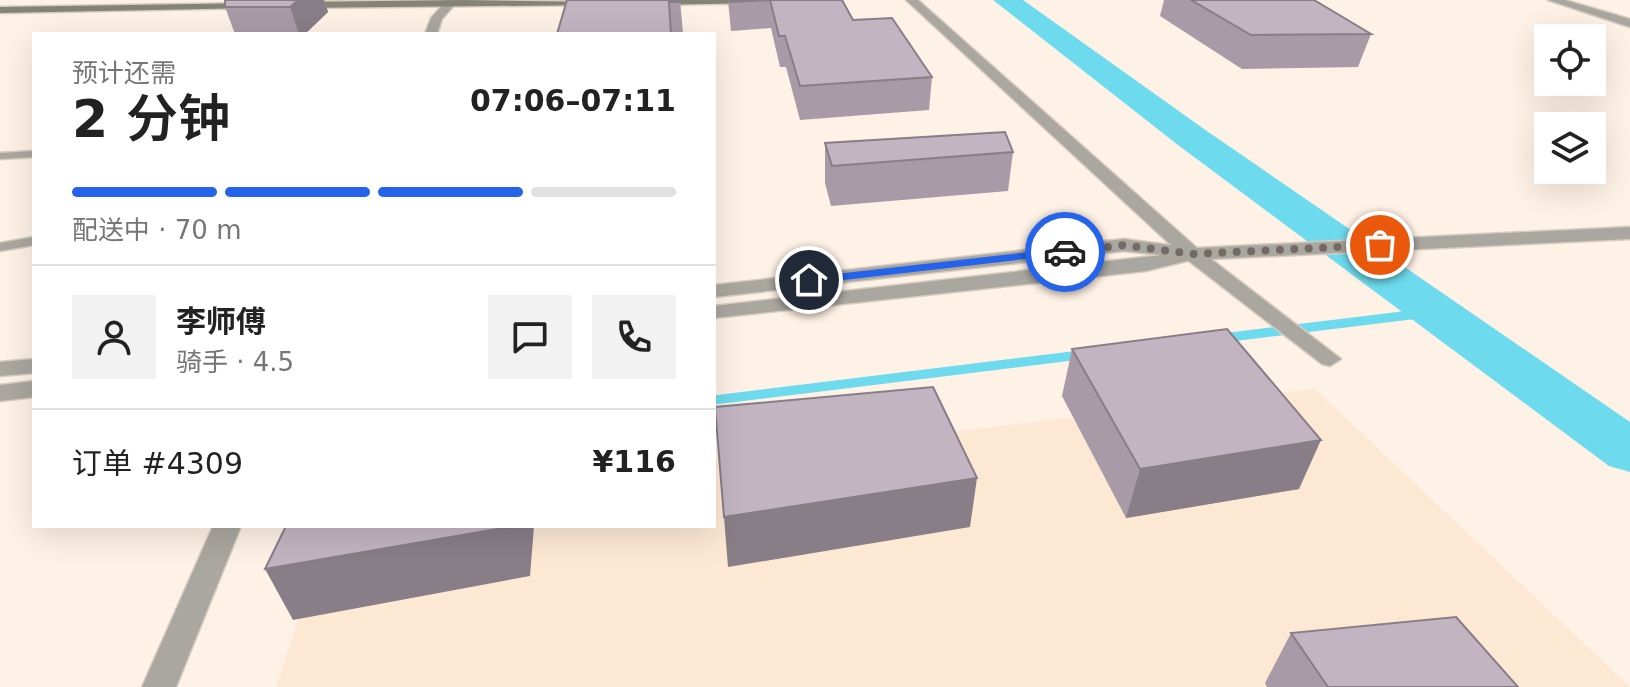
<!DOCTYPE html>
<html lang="zh">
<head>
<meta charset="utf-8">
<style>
	:root { --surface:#fff; --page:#f2f2f2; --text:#222; --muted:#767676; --line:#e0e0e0; --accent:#2563eb }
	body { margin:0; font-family:"DejaVu Sans","Noto Sans SC",sans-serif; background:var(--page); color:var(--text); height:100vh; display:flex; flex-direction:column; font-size:30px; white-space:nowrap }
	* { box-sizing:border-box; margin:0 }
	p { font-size:26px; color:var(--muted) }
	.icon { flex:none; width:44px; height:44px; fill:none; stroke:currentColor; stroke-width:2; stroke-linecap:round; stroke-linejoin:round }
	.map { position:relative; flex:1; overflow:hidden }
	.side { position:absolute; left:32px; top:32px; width:684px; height:496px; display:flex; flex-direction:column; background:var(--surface); border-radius:0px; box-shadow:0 8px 32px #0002 }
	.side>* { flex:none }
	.tools { position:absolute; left:1534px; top:24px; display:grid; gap:16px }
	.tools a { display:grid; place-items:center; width:72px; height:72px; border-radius:0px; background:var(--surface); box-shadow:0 8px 32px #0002; font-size:40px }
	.pin { position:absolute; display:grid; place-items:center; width:68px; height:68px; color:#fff; margin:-34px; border:4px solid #fff; border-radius:50%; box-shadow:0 2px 8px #0007 }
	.courier { position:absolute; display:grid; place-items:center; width:80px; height:80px; margin:-40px; border:6px solid #2563eb; border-radius:50%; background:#fff; color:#222; box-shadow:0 2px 10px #0007 }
	.summary em { font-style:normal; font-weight:600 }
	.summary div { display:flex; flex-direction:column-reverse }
	.summary { display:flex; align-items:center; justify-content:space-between; height:136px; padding:0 40px }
	h1 { font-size:52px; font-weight:600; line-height:60px }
	.bar { display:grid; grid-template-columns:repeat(4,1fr); gap:12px 8px; align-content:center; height:96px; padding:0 40px }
	.bar i { height:10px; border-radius:6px; background:var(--line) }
	.bar .active { background:var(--accent) }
	.bar p { grid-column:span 4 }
	.line { display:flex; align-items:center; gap:20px; padding:0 40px; border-top:2px solid var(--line) }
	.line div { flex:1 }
	.round { display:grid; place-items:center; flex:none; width:84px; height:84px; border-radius:0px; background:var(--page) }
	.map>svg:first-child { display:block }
	.built { fill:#fde8d4 }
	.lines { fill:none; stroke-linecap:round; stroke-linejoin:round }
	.stream { stroke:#6ddbed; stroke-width:9 }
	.river { fill:#6ddbed; fill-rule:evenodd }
	.service-casing { stroke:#d7ccc1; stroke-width:3 }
	.minor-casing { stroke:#d7ccc1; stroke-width:3 }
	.tertiary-casing { stroke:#d7ccc1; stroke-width:3 }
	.secondary-casing { stroke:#d7ccc1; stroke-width:3 }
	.service { fill:#a9a79f; fill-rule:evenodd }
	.minor { fill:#a9a79f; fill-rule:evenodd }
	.tertiary { fill:#a9a79f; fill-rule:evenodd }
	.secondary { fill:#858276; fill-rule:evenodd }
	.wall { fill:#a89ba7 }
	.shaded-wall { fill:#887e88 }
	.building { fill:#c3b4c2; stroke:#887e88; stroke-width:2 }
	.route { fill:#2563eb }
	.done { stroke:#736a63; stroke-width:8; stroke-dasharray:0 14.4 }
</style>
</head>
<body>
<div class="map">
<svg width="1630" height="687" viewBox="0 0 1630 687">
	<rect width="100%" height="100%" fill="#fef1e5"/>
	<polygon class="built" points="1315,389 1630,687 276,687 320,554 353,526 714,526 714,460"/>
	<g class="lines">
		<g class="stream">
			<polyline points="1222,338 1435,312"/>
			<polyline points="714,400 1080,355"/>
		</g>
		<polygon class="river" points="993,0 1023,0 1204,129 1630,422 1630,472 1609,466 1178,145"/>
		<defs>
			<g id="service">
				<polygon points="34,151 34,157 0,159 0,153"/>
				<polygon points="34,237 34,245 0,251 0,243"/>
			</g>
			<g id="minor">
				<polygon points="447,0 457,2 442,19 437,34 425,34 431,18"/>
				<polygon points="906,0 918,0 1197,248 1630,227 1630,239 1211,259 1341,359 1330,366 1322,364 1185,258"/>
				<polygon points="1548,0 1565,0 1630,19 1630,27"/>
				<polygon points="213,526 241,526 176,687 142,687"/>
			</g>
			<g id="tertiary">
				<polygon points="1124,239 1192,248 1202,254 1199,258 1146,271 714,318 714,306 1162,255 1124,251 714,297 714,285"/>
				<polygon points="34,359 34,373 0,376 0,362"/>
				<polygon points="34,381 34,397 0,401 0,385"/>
			</g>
			<g id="secondary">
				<polygon points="463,0 601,2 595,5 298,8 292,5 298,2"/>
				<polygon points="646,0 770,0 765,3 650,5"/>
				<polygon points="259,3 255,8 0,13 0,7"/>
			</g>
		</defs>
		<use href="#service" class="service-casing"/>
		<use href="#minor" class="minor-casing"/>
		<use href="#tertiary" class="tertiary-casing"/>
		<use href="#secondary" class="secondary-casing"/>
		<use href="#service" class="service"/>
		<use href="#minor" class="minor"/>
		<use href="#tertiary" class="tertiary"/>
		<use href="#secondary" class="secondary"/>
	</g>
	<g class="wall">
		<polygon points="225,0 324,0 328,12 305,34 235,34 225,7"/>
		<polygon points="567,0 680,0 683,33 672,33"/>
		<polygon points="728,0 842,0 853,20 932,77 929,110 800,120 786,67 780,67 771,28 731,31"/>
		<polygon points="1164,0 1314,0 1371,34 1358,67 1242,69 1160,16"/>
		<polygon points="825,143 1013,152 1008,191 831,206 825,183"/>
		<polygon points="1072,349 1299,489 1126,518 1062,396"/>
		<polygon points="1291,633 1518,687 1267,687 1265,683"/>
	</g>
	<g class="shaded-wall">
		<polygon points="298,0 324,0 328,12 305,34 299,34 290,7"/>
		<polygon points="1321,440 1299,489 1126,518 1140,469"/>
		<polygon points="977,478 970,527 728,567 724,517"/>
		<polygon points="515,526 534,526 530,576 293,620 265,569"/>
	</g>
	<g class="building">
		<polygon points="225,0 298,0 290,7 225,7"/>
		<polygon points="567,0 680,0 680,2 669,2 671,34 557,34"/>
		<polygon points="729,0 770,0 730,2"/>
		<polygon points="770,0 842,0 853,20 892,18 932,77 800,86 785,36 779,36"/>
		<polygon points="1191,0 1314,0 1371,34 1251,35"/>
		<polygon points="1005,132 1013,152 832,166 825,143"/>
		<polygon points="1227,329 1321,440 1140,469 1072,349"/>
		<polygon points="933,387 977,478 724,517 715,407"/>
		<polygon points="286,526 515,526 265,569"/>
		<polygon points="1456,617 1518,687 1328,687 1291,633"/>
	</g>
	<polygon class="route" points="1065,248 1069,254 809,284 803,280 809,277"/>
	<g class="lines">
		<polyline class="done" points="1065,252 1124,245 1192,254 1380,245"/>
	</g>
</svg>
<div class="tools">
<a><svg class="icon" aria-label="locate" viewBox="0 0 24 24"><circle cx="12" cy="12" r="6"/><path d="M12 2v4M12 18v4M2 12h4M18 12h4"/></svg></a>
<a><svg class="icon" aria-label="layers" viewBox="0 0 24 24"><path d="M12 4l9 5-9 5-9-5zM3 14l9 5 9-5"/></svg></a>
</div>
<div class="pin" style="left:1380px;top:245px;background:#ea580c"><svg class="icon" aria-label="bag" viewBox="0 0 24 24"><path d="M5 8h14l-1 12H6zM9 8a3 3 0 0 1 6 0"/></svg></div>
<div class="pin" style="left:809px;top:280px;background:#1f2937"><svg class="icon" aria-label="home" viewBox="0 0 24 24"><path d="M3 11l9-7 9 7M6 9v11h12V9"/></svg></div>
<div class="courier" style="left:1065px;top:252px"><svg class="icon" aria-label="car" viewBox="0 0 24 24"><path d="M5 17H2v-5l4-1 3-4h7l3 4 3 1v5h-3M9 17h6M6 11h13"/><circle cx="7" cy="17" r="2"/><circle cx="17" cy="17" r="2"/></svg></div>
<section class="side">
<div class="summary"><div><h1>2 分钟</h1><p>预计还需</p></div><em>07:06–07:11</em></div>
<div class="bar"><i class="active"></i><i class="active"></i><i class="active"></i><i></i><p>配送中 · 70 m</p></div>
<div class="line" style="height:144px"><a class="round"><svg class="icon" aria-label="person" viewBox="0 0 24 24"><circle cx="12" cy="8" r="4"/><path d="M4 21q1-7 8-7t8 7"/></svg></a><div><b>李师傅</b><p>骑手 · 4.5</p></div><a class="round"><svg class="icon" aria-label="chat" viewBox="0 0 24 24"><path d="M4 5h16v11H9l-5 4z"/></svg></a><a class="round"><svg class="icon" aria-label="phone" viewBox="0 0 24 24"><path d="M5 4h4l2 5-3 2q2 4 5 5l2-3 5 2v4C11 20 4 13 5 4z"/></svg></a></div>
<div class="line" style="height:104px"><div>订单 #4309</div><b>¥116</b></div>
</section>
</div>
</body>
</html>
